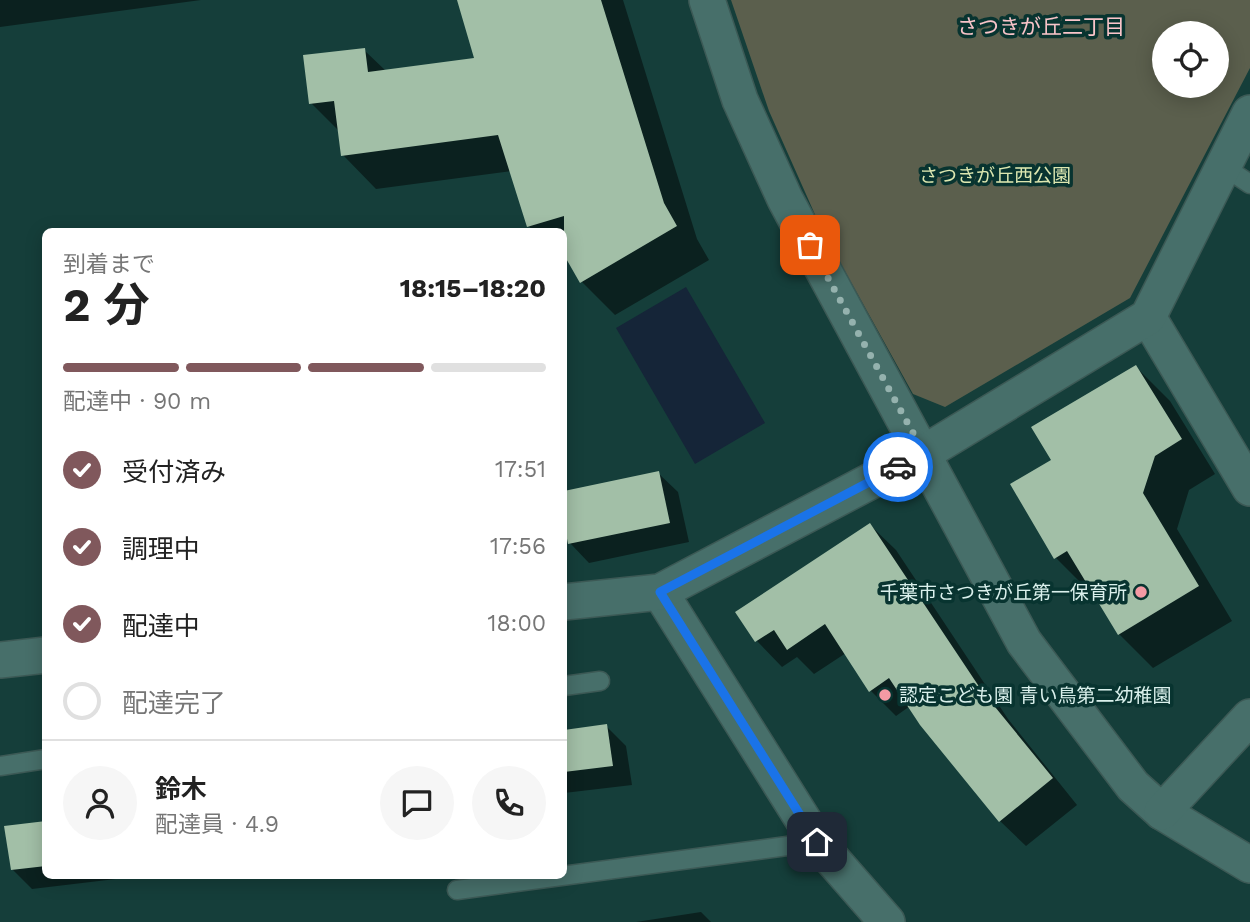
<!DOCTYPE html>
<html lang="ja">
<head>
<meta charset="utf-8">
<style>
	:root { --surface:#fff; --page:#f6f6f6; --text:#222; --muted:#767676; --line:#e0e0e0; --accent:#80585c }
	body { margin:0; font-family:"Work Sans","Noto Sans JP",sans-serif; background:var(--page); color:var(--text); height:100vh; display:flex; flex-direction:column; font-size:26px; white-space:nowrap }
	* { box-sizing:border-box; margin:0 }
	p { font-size:23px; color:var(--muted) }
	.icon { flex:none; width:38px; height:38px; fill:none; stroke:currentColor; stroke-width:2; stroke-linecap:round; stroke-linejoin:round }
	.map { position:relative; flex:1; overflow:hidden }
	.drawer { position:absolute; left:42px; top:228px; width:525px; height:651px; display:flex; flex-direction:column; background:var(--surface); border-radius:10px; box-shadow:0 4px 18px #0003 }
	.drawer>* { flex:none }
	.controls { position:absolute; left:1152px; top:21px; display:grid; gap:14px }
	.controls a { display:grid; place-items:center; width:77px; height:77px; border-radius:50%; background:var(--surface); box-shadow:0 4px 18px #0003; font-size:35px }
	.pin { position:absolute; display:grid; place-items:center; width:60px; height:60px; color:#fff; margin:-30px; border-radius:14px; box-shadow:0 4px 10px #0006 }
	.courier { position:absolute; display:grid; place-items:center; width:70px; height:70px; margin:-35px; border:5px solid #1a73e8; border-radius:50%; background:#fff; color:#222; box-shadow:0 2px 9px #0007 }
	.summary em { font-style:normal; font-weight:700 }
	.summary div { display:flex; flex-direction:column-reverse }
	.summary { display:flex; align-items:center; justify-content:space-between; height:119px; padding:0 21px }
	h1 { font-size:46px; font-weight:700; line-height:52px }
	.bar { display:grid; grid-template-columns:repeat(4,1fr); gap:10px 7px; align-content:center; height:84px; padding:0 21px }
	.bar i { height:9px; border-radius:5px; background:var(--line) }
	.bar .active { background:var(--accent) }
	.bar p { grid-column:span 4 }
	.line { display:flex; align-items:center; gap:18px; padding:0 21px; border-top:2px solid var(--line) }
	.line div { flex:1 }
	.round { display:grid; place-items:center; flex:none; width:74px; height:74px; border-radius:37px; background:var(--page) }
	ol { padding:0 21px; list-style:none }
	li { display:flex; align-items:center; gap:21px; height:77px }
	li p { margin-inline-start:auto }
	li .icon { padding:7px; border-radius:50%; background:var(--accent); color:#fff; stroke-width:4 }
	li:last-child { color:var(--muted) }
	li i { width:38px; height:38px; border:4px solid var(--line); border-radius:50% }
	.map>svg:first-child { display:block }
	.green { fill:#5b5f4d; fill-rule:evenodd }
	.water { fill:#152538 }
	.shadow { fill:#0007 }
	.building { fill:#a2bfa7 }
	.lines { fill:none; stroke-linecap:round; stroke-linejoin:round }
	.lane-casing { stroke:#3c5955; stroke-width:21 }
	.street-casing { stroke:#3c5955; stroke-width:38 }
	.lane { stroke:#476f6a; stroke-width:18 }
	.street { stroke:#476f6a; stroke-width:35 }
	.done { stroke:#95b2ae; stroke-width:7; stroke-dasharray:0 12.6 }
	.route { stroke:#1a73e8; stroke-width:9 }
	.poi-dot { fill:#f49aa4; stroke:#083430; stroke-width:2.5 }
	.labels { text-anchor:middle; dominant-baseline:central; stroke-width:7; stroke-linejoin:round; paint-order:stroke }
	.park-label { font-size:19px; fill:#dde7b0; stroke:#083430 }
	.poi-label { font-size:19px; fill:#daf0ec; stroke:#083430; text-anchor:end }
	.neighbourhood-label { font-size:21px; fill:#f9c4c9; stroke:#083430 }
</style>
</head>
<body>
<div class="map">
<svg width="1250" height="922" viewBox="0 0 1250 922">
	<rect width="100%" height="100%" fill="#153e3a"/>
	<path class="green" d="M731,0H1250V68L1130,298L945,407L913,394L821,228L769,111ZM1164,33H1216V86H1164Z"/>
	<polygon class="water" points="686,287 765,423 695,464 616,328"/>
	<g class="shadow">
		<polygon points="0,0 201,0 0,27"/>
		<polygon points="458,0 623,0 697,239 709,260 615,315 581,281 568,258 564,260 564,231 533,231 529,226 511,171 376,189 343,155 340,132 311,103 364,50 386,71 477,59"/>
		<polygon points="1136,367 1170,401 1215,474 1189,490 1177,529 1232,621 1153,668 1119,634 1093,590 1090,592 1056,558 1012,485 1054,461"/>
		<polygon points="658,473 678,492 689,542 589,563 570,543 564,514 564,493"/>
		<polygon points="870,525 896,550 1008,719 1077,805 1026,846 1000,821 910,706 896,716 870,690 846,653 814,674 797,657 782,667 757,641 738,613"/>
		<polygon points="606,726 626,746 632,785 564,793 564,732"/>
		<polygon points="46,823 46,875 149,875 32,889 12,869"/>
		<polygon points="701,912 711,922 636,922"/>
	</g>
	<g class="building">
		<polygon points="457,0 601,0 664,203 677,226 580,283 564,255 564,216 527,227 498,135 341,156 334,101 309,104 303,55 365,48 368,72 474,58"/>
		<polygon points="1136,365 1182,439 1155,456 1143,493 1199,586 1118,635 1067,551 1054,559 1010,484 1051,460 1031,427"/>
		<polygon points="659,471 670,523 568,544 564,523 564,491"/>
		<polygon points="870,523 982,691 1053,778 999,822 920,725 889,678 869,692 825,624 787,650 774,630 755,642 735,612"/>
		<polygon points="607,724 613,766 564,772 564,730"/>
		<polygon points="46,821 46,866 11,870 4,826"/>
	</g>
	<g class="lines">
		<defs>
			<g id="lane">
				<polyline points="1223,166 1250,184"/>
				<polyline points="564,686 600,681"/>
				<polyline points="0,766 46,759"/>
				<polyline points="457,890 817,842"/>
			</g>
			<g id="street">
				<polyline points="707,0 740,100 785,199 1024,642 1133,786 1162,812 1250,865"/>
				<polyline points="1148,317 1250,488"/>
				<polyline points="660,592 817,842 887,922"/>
				<polyline points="564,602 660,592 924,453 1148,317 1250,113"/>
				<polyline points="0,660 46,655"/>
				<polyline points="1162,812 1250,717"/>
			</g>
		</defs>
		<use href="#lane" class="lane-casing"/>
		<use href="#street" class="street-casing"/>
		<use href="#lane" class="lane"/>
		<use href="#street" class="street"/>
	</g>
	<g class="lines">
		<polyline class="done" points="810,245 924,453 898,467"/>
		<polyline class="route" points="817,842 660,592 898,467"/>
	</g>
	<g class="poi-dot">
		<circle cx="1141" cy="592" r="7"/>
		<circle cx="885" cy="695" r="7"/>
	</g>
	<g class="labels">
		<g class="park-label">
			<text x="995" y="175">さつきが丘西公園</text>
		</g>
		<g class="poi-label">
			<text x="1127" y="592">千葉市さつきが丘第一保育所</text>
			<text x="899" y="695" text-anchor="start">認定こども園 青い鳥第二幼稚園</text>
		</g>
		<g class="neighbourhood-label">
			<text x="1041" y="26">さつきが丘二丁目</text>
		</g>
	</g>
</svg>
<div class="controls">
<a><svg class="icon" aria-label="locate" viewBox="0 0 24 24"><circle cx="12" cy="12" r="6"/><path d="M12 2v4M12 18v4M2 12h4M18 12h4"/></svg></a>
</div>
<div class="pin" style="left:810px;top:245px;background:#ea580c"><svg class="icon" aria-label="bag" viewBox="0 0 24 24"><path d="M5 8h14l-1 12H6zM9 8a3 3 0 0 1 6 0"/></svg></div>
<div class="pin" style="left:817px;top:842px;background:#1f2937"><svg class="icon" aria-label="home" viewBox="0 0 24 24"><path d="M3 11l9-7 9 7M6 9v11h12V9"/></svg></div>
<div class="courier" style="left:898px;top:467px"><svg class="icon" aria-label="car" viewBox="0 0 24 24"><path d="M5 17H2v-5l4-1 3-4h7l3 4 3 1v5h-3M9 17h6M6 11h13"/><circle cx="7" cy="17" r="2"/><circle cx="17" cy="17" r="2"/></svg></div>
<section class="drawer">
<div class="summary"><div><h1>2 分</h1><p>到着まで</p></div><em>18:15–18:20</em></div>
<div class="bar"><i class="active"></i><i class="active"></i><i class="active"></i><i></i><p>配達中 · 90 m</p></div>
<ol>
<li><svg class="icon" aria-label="check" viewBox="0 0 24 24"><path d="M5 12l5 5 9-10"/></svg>受付済み<p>17:51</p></li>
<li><svg class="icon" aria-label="check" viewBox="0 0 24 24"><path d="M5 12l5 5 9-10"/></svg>調理中<p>17:56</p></li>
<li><svg class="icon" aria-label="check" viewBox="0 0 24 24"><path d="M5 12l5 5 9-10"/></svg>配達中<p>18:00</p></li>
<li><i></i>配達完了</li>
</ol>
<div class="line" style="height:126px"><a class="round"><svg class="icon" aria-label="person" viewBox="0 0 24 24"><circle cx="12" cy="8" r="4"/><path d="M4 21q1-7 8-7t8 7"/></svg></a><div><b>鈴木</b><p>配達員 · 4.9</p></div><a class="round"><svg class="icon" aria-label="chat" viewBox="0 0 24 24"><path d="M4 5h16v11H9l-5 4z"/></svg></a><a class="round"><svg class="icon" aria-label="phone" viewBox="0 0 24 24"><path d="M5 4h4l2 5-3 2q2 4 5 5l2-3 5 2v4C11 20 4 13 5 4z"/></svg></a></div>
</section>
</div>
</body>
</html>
